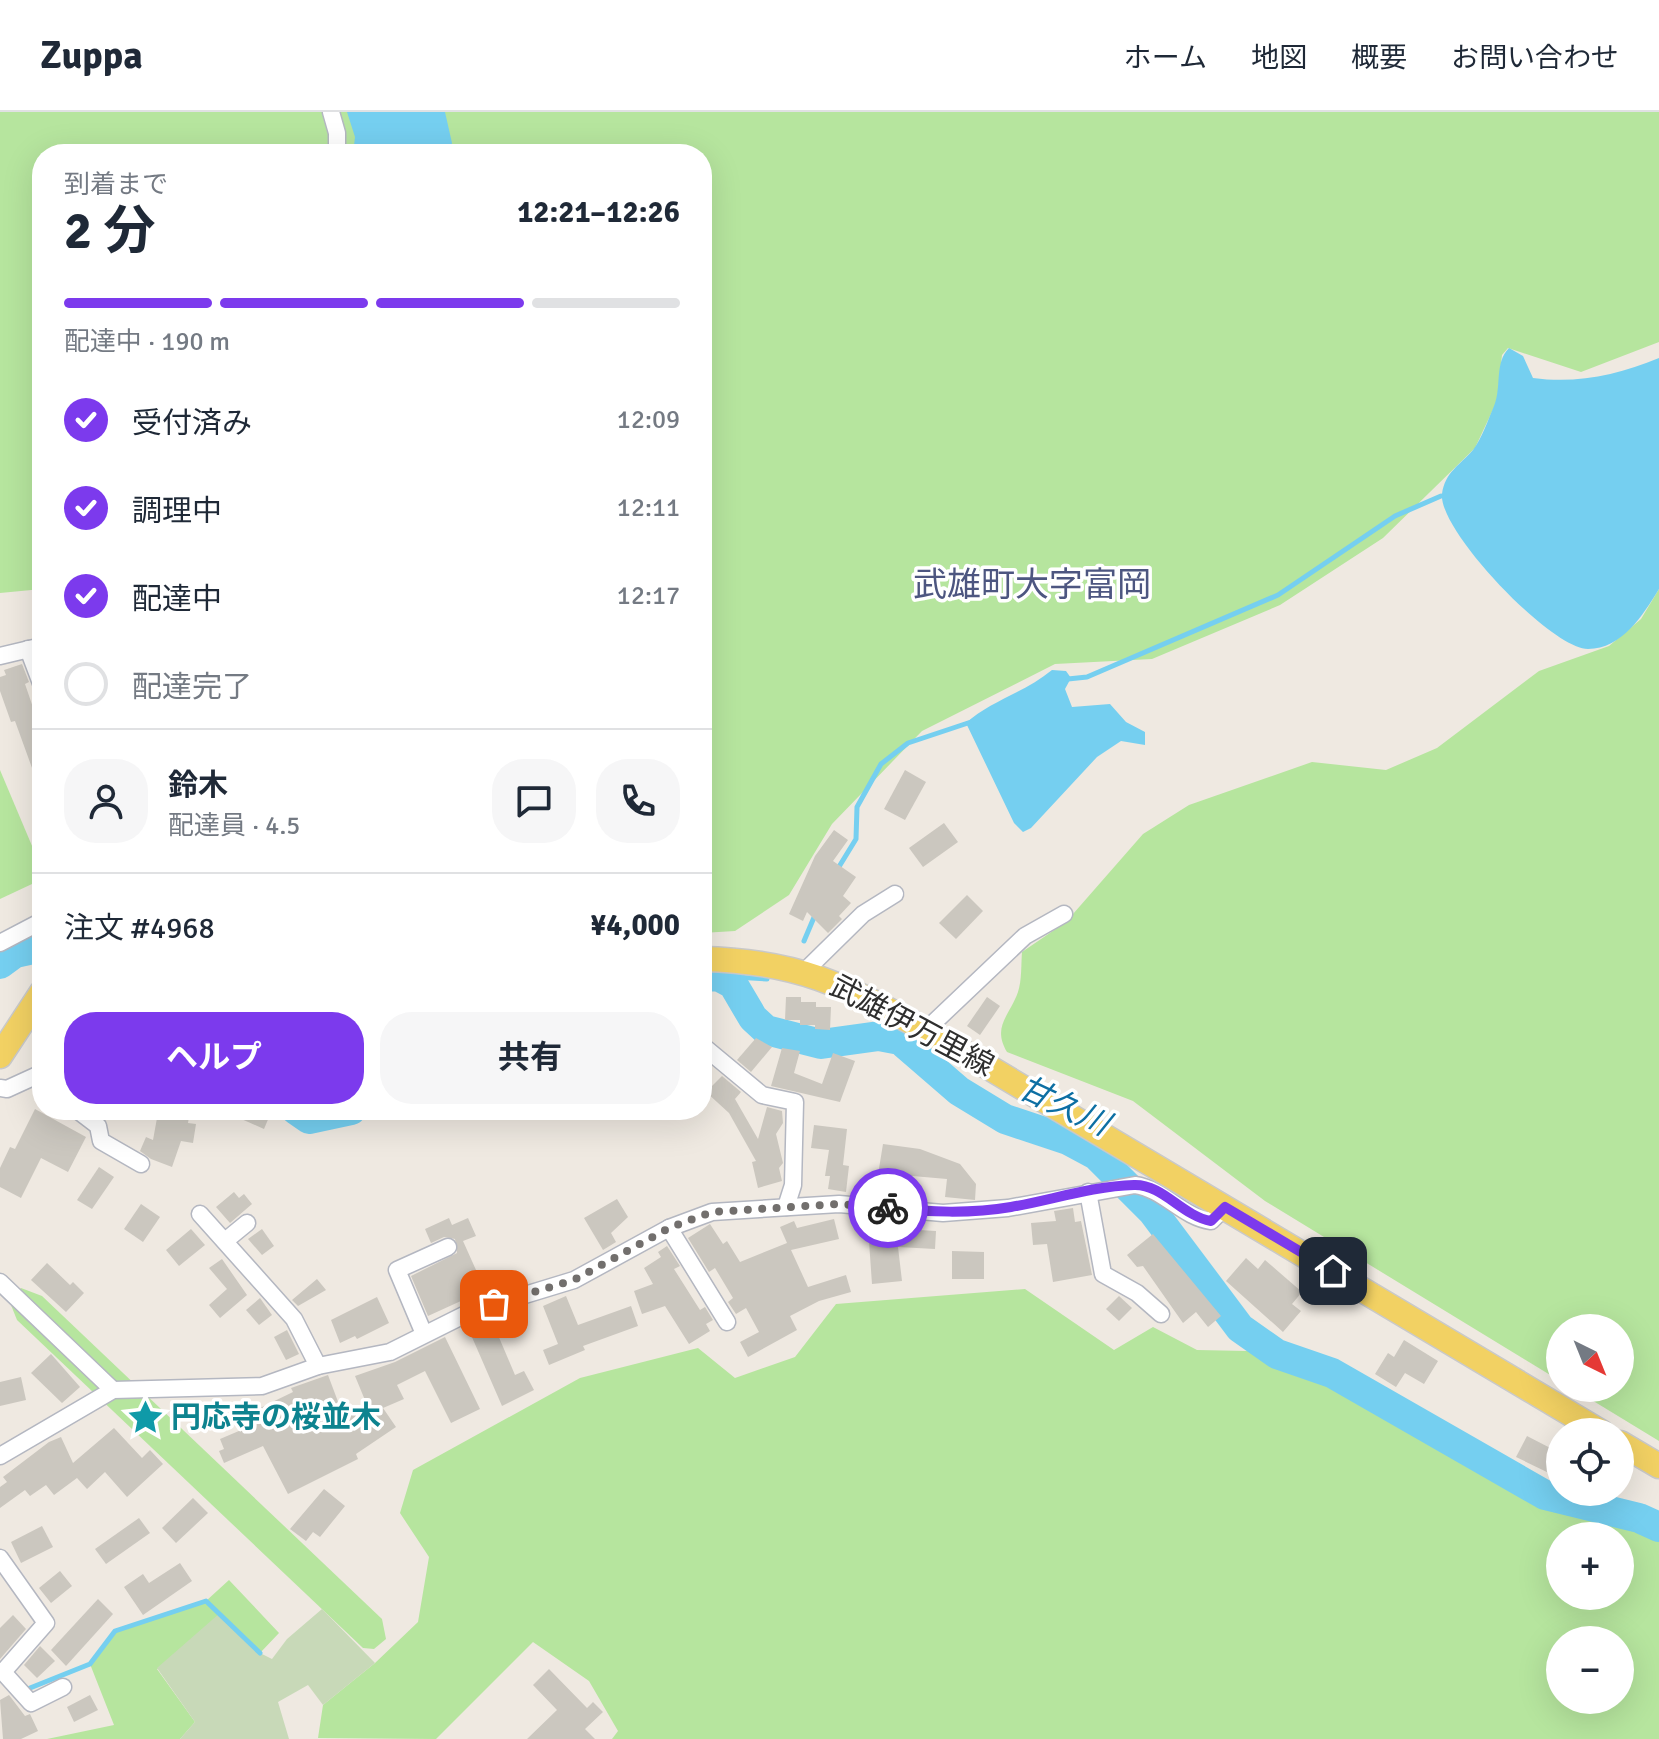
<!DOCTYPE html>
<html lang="ja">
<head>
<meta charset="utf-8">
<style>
	:root { --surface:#fff; --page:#f6f6f7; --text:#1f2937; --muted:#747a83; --line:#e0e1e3; --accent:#7c3aed }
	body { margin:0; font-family:Signika,"Noto Sans JP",sans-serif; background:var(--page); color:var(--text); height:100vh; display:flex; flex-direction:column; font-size:30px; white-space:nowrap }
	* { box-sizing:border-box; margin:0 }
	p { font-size:26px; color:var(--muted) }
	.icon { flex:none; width:44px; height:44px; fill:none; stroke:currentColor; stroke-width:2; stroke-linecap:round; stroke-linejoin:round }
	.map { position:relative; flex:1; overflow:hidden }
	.panel { position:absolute; left:32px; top:32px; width:680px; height:976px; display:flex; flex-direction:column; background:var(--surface); border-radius:32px; box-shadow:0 8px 32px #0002 }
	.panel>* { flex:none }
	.needle { width:52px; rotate:137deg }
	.controls { position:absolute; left:1546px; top:1202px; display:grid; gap:16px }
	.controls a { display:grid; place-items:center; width:88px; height:88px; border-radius:50%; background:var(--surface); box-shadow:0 8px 32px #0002; font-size:40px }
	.pin { position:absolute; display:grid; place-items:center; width:68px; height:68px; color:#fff; margin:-34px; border-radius:16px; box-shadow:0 4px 12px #0006 }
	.courier { position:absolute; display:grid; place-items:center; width:80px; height:80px; margin:-40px; border:6px solid #7c3aed; border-radius:50%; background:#fff; color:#222; box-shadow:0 2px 10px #0007 }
	.overview em { font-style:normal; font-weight:700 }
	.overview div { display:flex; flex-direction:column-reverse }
	.overview { display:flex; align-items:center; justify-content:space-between; height:136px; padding:0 32px }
	h1 { font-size:52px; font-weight:700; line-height:60px }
	.bar { display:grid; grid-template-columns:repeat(4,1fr); gap:12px 8px; align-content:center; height:96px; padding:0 32px }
	.bar i { height:10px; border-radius:6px; background:var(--line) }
	.bar .current { background:var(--accent) }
	.bar p { grid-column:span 4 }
	.line { display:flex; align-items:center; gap:20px; padding:0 32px; border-top:2px solid var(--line) }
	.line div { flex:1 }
	.round { display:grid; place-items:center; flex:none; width:84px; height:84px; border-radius:32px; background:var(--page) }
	ol { padding:0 32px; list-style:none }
	li { display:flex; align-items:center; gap:24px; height:88px }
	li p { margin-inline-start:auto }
	li .icon { padding:8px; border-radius:50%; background:var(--accent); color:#fff; stroke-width:4 }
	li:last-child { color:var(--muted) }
	li i { width:44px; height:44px; border:4px solid var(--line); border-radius:50% }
	.cta { display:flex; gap:16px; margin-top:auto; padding:16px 32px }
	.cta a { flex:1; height:92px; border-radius:32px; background:var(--accent); color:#fff; font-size:32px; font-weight:700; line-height:92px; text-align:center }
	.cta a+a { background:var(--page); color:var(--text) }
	header { display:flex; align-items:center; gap:48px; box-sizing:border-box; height:112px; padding:0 40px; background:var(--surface); border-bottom:2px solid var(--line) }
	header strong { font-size:38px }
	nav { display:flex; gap:44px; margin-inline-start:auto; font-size:28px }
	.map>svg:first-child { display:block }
	.green { fill:#b6e59e; fill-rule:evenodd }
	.cemetery { fill:#c8d9b8 }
	.water { fill:#75cff0 }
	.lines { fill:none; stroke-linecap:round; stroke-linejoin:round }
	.stream { stroke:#75cff0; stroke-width:5 }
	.river { stroke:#75cff0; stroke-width:30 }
	.building { fill:#cbc7bf }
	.street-casing { stroke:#b4b7c1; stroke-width:19 }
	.primary-casing { stroke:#c9c9c9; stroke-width:27 }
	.street { stroke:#fff; stroke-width:16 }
	.primary { stroke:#f2d163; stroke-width:24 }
	.done { stroke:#726f6d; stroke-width:8; stroke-dasharray:0 14.4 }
	.route { stroke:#7c3aed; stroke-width:10 }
	.labels { text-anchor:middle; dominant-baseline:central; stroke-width:7; stroke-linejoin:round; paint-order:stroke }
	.street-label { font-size:30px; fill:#2e2e2e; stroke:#fff }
	.culture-label { font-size:30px; font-weight:bold; fill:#0d838f; stroke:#fff; text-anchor:start }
	.water-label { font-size:32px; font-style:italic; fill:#0d6fa3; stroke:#fff }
	.quarter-label { font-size:34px; fill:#4d5680; stroke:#fff }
</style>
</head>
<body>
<header>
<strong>Zuppa</strong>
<nav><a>ホーム</a><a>地図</a><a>概要</a><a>お問い合わせ</a></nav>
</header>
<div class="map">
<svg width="1659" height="1627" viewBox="0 0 1659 1627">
	<rect width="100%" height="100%" fill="#efe9e1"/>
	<g class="green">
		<polygon points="0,0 1659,0 1659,230 1581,260 1508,236 1502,243 1497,289 1475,336 1383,426 1280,493 1152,547 1055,552 922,619 832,712 789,783 735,819 702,821 702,330 708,292 702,288 702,42 42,42 42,477 0,481"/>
		<path d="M1659,477V1329L1572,1276H1620V1216H1560V1269L1265,1089L1133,989L1007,940C992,914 1009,905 1018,880C1022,868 1021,852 1022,840L1066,810L1143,722L1189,693L1312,650L1386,658L1437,636L1539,559L1609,534L1641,507Z"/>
		<polygon points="0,658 35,741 32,772 0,787"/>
		<polygon points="21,1176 42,1184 382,1507 386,1527 374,1537 363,1536 17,1208 9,1188"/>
		<path d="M1025,1177L1114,1238L1153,1215L1197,1238L1306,1240L1543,1371L1560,1377V1380H1572L1659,1406V1627H612L618,1619L589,1569L533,1530L436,1627L318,1626L323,1593L375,1551L418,1510L429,1445L400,1401L413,1358L580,1266L698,1236L735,1266L795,1245L836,1192ZM1560,1424H1620V1484H1560ZM1560,1528H1620V1588H1560Z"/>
		<polygon points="229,1468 279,1521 260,1541 157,1557 195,1610 180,1627 47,1627 114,1613 90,1552 115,1519 206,1489"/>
	</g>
	<polygon class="cemetery" points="322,1497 375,1551 323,1593 308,1573 278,1590 289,1627 180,1627 195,1610 157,1556 220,1501 260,1541 272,1547 287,1527"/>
	<g class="water">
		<polygon points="347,0 445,0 452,31 449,42 353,42 355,25"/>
		<path d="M1509,236L1523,244L1533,266C1577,272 1618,263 1659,246V477C1643,503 1622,537 1588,537C1551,537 1438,418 1442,382C1445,360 1460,353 1473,338C1482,326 1488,308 1494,294C1502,275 1494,251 1509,236Z"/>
		<path d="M1052,558L1066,559L1071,566L1065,577L1072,595L1110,592L1126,610L1145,620V633L1121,629L1097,645L1031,716L1023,720L1014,711L966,611C990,589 1024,581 1052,558Z"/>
	</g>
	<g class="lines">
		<g class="stream">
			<polyline points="1068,567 1087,565 1278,483 1395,404 1441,384"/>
			<polyline points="837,758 856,727 857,695 881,652 908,631 971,610"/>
			<polyline points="804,829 815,803"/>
			<polyline points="718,864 767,867"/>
			<polyline points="30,1576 90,1552 115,1519 206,1489 260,1541"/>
		</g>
		<g class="river">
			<polyline points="0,852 15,841 42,835"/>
			<polyline points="702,865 718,864 733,872 753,906 766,918 821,932 879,924 900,928 959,979 1005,1007 1068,1028 1096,1043 1153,1100 1240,1216 1277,1242 1332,1261 1545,1383 1639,1406 1659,1415"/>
			<polyline points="296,998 309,1007 351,998"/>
		</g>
	</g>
	<g class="building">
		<polygon points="22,552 29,570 25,572 39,613 42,612 40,678 15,609 11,610 0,579 0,565 6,563 4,558"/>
		<polygon points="905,658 926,670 905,708 884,697"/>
		<polygon points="944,711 958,730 923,755 909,736"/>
		<polygon points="834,718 848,728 833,749 856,765 843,784 851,791 839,804 842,807 828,821 807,800 803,809 789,802 815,744"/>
		<polygon points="967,783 983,799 956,827 939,811"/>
		<polygon points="786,885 801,885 801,890 816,890 816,895 831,895 830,918 815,917 815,913 800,913 800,908 785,908"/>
		<polygon points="987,885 1000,894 980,923 967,914"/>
		<polygon points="756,926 772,935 751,960 737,948"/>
		<polygon points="782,936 800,939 794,961 822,972 833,941 855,949 840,990 771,974"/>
		<polygon points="722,964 741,980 735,987 758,1027 767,995 782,999 783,1011 776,1022 783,1051 779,1056 782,1069 758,1076 752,1050 756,1049 729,1001 706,980"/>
		<polygon points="35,997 86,1025 68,1060 41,1046 21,1086 0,1075 0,1056 10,1035 15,1037"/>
		<polygon points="162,998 190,998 188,1011 196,1012 193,1031 181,1029 172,1055 151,1047 140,1039 146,1025 153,1028 157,1006 161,1006"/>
		<polygon points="221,998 272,998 264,1017"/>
		<polygon points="814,1013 847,1017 843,1053 849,1054 846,1080 828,1077 830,1064 825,1064 829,1038 811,1036"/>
		<polygon points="883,1032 920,1037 960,1052 976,1072 975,1088 945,1085 947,1067 901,1063 898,1084 875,1081"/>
		<polygon points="99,1055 114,1065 92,1097 77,1088"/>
		<polygon points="234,1080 239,1086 244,1082 252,1092 230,1111 216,1095"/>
		<polygon points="617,1087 628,1105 611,1121 616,1130 603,1138 584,1106"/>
		<polygon points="141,1092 160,1105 143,1130 124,1117"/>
		<polygon points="1073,1096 1075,1110 1081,1109 1092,1163 1053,1170 1047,1132 1033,1133 1031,1111 1056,1109 1054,1099"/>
		<polygon points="449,1106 452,1113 468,1106 476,1124 463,1129 485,1178 428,1204 411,1164 457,1141 455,1127 444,1125 431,1131 425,1117"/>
		<polygon points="834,1107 839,1127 791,1138 808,1175 846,1163 851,1180 819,1189 790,1204 797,1218 748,1245 740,1230 759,1220 746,1196 736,1202 728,1190 733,1186 715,1156 709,1160 688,1126 710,1112 723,1132 727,1129 740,1150 787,1131 780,1115 794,1109 797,1116"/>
		<polygon points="868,1115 936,1119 935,1137 898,1135 902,1169 872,1172"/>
		<polygon points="191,1117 205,1133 179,1154 166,1138"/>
		<polygon points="262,1117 274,1134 262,1143 248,1127"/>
		<polygon points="1153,1122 1221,1204 1208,1215 1196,1200 1183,1211 1143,1154 1137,1155 1127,1143"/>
		<polygon points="667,1134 680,1154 674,1157 700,1198 705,1195 713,1208 706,1212 710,1219 689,1232 665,1194 642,1202 634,1179 653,1172 644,1156 661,1145 658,1140"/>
		<polygon points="952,1139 984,1140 984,1167 952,1167"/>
		<polygon points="1246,1146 1258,1157 1265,1148 1302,1180 1292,1192 1301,1199 1283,1220 1226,1169"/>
		<polygon points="222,1147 247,1183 220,1206 209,1193 227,1177 209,1156"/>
		<polygon points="47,1151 70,1173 73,1170 84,1181 66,1200 31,1168"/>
		<polygon points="317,1167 326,1178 298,1194 292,1188"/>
		<polygon points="566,1184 578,1213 631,1194 638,1214 583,1234 585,1238 549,1253 543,1238 558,1232 543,1194"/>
		<polygon points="1119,1184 1132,1196 1119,1209 1106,1197"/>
		<polygon points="377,1185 389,1211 357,1227 355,1224 340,1231 331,1208"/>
		<polygon points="260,1186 272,1203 259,1213 246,1198"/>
		<polygon points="497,1204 504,1220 498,1223 515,1263 524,1259 534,1278 502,1294 468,1216"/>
		<polygon points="287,1218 299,1242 286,1248 274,1225"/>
		<polygon points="445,1225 480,1297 451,1311 425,1259 397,1273 404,1287 383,1296 396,1315 356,1342 358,1347 288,1382 263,1334 224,1351 219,1339 224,1337 220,1327 253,1313 252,1309 264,1304 260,1296 293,1280 291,1276 328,1263 343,1303 367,1293 355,1264 395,1250"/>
		<polygon points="1404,1228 1438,1249 1424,1272 1405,1261 1396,1275 1375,1262 1388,1241 1394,1245"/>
		<polygon points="51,1242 80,1275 62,1291 31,1261"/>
		<polygon points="21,1265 26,1288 0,1294 0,1270"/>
		<polygon points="114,1316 142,1346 150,1338 163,1352 127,1385 105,1360 87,1377 77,1366 54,1383 46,1373 30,1384 25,1378 0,1396 0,1375 7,1370 3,1365 49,1330 61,1325 73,1351"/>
		<polygon points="1527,1324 1560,1341 1551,1362 1516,1345"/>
		<polygon points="324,1377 345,1394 320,1425 313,1420 306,1429 290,1417"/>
		<polygon points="193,1386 208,1401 176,1431 162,1416"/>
		<polygon points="139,1406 150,1421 106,1452 95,1437"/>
		<polygon points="42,1414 53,1435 21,1451 11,1430"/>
		<polygon points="180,1451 192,1469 143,1503 124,1475 143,1462 149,1471"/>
		<polygon points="60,1459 72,1474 51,1491 39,1476"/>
		<polygon points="98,1487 113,1502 66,1554 51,1538"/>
		<polygon points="13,1503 26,1517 0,1547 0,1516"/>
		<polygon points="40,1534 55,1549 37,1566 24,1553"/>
		<polygon points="549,1557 587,1596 593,1590 603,1600 585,1617 595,1627 527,1627 557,1598 533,1573"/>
		<polygon points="9,1583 25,1604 30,1602 38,1619 21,1627 3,1627 0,1588"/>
		<polygon points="90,1583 98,1598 74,1610 67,1595"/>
	</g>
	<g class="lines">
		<defs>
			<g id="street">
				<polyline points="331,0 337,21 337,42"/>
				<polyline points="28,537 42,574"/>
				<polyline points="0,544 42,534"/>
				<polyline points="0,831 42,809"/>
				<polyline points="805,859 863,802 895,782"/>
				<polyline points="926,918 1025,824 1064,802"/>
				<polyline points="703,934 762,983 795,990 793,1073 786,1095"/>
				<polyline points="0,976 7,977 42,961"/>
				<polyline points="77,998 98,1014 101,1029 141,1052"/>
				<polyline points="1088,1080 1103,1162 1137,1181 1161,1202"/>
				<polyline points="200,1102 294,1207 318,1254"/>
				<polyline points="669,1116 727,1210"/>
				<polyline points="225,1129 247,1111"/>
				<polyline points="0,1170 113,1278"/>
				<polyline points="424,1222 397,1158 448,1135"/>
				<path d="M0,1344L113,1278L262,1274L318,1254L390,1240L472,1199L574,1168L669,1116L712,1100L839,1092L943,1101L1008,1096L1135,1073C1164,1077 1182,1105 1211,1109L1225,1095"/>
				<polyline points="0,1446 46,1511 3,1560 31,1591 63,1575"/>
			</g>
			<g id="primary">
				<path d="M702,847C799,849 843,873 926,918L1601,1320"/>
				<polyline points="0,944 42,880"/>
				<polyline points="1620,1331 1659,1354"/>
			</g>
		</defs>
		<use href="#street" class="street-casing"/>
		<use href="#primary" class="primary-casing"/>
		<use href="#street" class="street"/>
		<use href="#primary" class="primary"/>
	</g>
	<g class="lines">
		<polyline class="done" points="494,1192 574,1168 669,1116 712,1100 839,1092 888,1096"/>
		<path class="route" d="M888,1096C929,1100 970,1102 1011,1095C1051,1088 1093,1074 1134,1073C1163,1072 1182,1104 1211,1109L1225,1095L1333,1159"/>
	</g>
	<defs>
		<symbol id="sight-bare" viewBox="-9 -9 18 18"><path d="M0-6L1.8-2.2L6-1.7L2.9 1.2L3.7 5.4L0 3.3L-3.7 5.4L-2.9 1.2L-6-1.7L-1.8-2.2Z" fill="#0f9aa8" stroke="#fff" stroke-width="2.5" paint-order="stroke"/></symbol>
	</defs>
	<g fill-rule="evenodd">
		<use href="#sight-bare" x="120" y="1280" width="51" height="51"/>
	</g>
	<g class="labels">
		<g class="street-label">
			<text transform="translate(912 914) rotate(28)">武雄伊万里線</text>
		</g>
		<g class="culture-label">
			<text x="171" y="1305">円応寺の桜並木</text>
		</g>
		<g class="water-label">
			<text transform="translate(1064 994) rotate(25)">甘久川</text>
		</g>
		<g class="quarter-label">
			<text x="1032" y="473">武雄町大字富岡</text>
		</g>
	</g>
</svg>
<div class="controls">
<a><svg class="needle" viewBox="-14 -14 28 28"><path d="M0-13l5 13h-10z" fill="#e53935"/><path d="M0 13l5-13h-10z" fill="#747a83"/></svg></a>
<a><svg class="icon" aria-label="locate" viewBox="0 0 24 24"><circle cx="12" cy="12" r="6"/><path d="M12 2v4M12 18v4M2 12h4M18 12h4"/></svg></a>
<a>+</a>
<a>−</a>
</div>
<div class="pin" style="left:494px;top:1192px;background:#ea580c"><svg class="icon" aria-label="bag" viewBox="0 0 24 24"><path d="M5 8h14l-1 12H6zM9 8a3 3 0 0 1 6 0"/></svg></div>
<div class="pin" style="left:1333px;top:1159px;background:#1f2937"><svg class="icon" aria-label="home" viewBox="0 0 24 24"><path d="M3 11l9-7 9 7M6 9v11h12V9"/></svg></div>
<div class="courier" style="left:888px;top:1096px"><svg class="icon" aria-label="bike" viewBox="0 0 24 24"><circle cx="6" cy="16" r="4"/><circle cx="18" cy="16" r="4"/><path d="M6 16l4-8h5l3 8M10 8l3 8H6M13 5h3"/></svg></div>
<section class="panel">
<div class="overview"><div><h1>2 分</h1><p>到着まで</p></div><em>12:21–12:26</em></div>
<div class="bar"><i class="current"></i><i class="current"></i><i class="current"></i><i></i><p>配達中 · 190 m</p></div>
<ol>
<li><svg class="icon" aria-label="check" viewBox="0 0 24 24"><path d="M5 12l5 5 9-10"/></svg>受付済み<p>12:09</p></li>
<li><svg class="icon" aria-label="check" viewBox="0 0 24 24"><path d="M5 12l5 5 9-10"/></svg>調理中<p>12:11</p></li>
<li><svg class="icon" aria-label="check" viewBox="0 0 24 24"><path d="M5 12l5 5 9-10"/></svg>配達中<p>12:17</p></li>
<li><i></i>配達完了</li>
</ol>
<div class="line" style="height:144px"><a class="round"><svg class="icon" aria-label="person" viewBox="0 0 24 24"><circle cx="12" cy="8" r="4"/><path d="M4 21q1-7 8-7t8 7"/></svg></a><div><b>鈴木</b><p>配達員 · 4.5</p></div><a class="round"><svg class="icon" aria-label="chat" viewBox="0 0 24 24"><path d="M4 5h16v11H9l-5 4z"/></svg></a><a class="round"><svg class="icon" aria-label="phone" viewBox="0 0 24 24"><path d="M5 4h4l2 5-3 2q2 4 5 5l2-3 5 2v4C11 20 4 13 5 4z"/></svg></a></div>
<div class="line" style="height:104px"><div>注文 #4968</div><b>¥4,000</b></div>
<div class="cta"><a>ヘルプ</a><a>共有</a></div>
</section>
</div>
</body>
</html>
